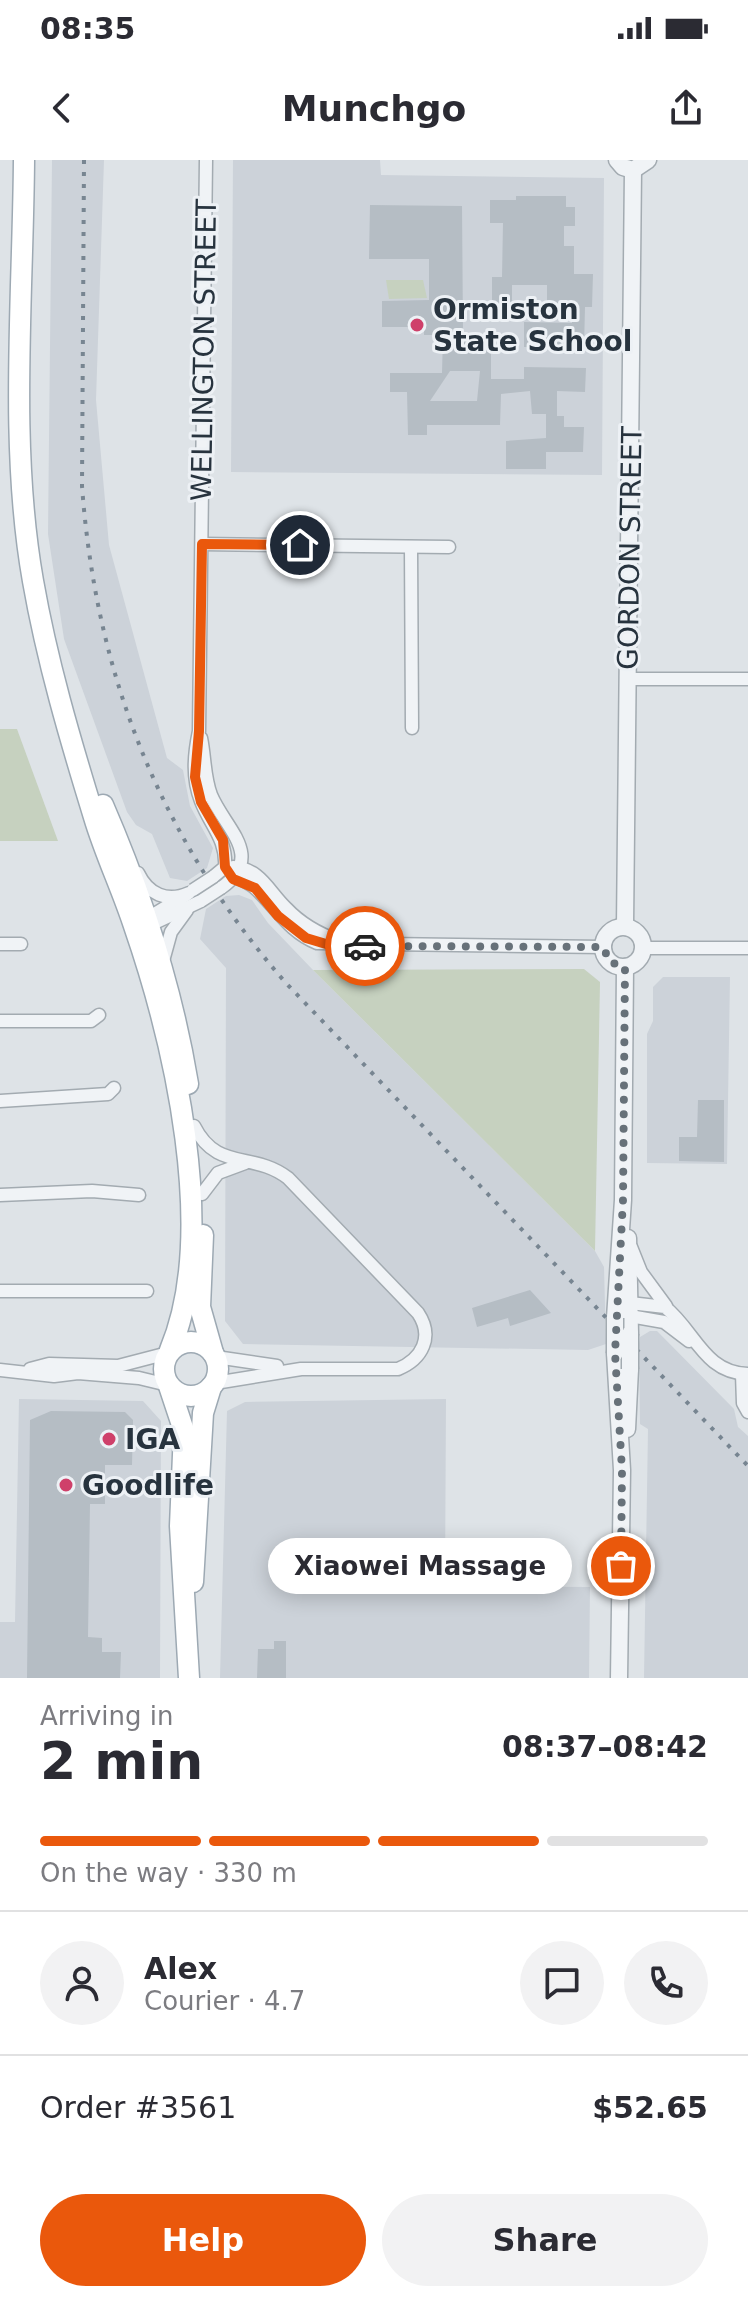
<!DOCTYPE html>
<html lang="en">
<head>
<meta charset="utf-8">
<style>
	:root { --surface:#fff; --page:#f2f2f3; --text:#2b2b33; --muted:#7c7c81; --line:#e1e1e2; --accent:#ea580c }
	body { margin:0; font-family:"DejaVu Sans",sans-serif; background:var(--page); color:var(--text); height:100vh; display:flex; flex-direction:column; font-size:30px; white-space:nowrap }
	* { box-sizing:border-box; margin:0 }
	p { font-size:26px; color:var(--muted) }
	.icon { flex:none; width:44px; height:44px; fill:none; stroke:currentColor; stroke-width:2; stroke-linecap:round; stroke-linejoin:round }
	.map { position:relative; height:1518px; overflow:hidden }
	.details { display:flex; flex-direction:column; background:var(--surface); flex:1 }
	.details>* { flex:none }
	.pin { position:absolute; display:grid; place-items:center; width:68px; height:68px; color:#fff; margin:-34px; border:4px solid #fff; border-radius:50%; box-shadow:0 2px 8px #0007 }
	.courier { position:absolute; display:grid; place-items:center; width:80px; height:80px; margin:-40px; border:6px solid #ea580c; border-radius:50%; background:#fff; color:#222; box-shadow:0 2px 10px #0007 }
	.bubble { position:absolute; height:56px; border-radius:28px; background:var(--surface); box-shadow:0 4px 20px #0003; font-size:26px; font-weight:700; line-height:56px; text-align:center }
	.summary em { font-style:normal; font-weight:700 }
	.summary div { display:flex; flex-direction:column-reverse }
	.summary { display:flex; align-items:center; justify-content:space-between; height:136px; padding:0 40px }
	h1 { font-size:52px; font-weight:700; line-height:60px }
	.bar { display:grid; grid-template-columns:repeat(4,1fr); gap:12px 8px; align-content:center; height:96px; padding:0 40px }
	.bar i { height:10px; border-radius:6px; background:var(--line) }
	.bar .on { background:var(--accent) }
	.bar p { grid-column:span 4 }
	.line { display:flex; align-items:center; gap:20px; padding:0 40px; border-top:2px solid var(--line) }
	.line div { flex:1 }
	.round { display:grid; place-items:center; flex:none; width:84px; height:84px; border-radius:42px; background:var(--page) }
	.cta { display:flex; gap:16px; margin-top:auto; padding:16px 40px }
	.cta a { flex:1; height:92px; border-radius:48px; background:var(--accent); color:#fff; font-size:32px; font-weight:700; line-height:92px; text-align:center }
	.cta a+a { background:var(--page); color:var(--text) }
	.status { display:flex; justify-content:space-between; align-items:center; height:56px; padding:0 40px; background:var(--surface); direction:ltr }
	.status svg { height:22px; fill:currentColor }
	header { display:flex; justify-content:space-between; align-items:center; height:104px; padding:0 40px; background:var(--surface); font-size:36px; font-weight:700 }
	.map>svg:first-child { display:block }
	.built { fill:#ccd2d9 }
	.green { fill:#c6d1bf }
	.building { fill:#b5bdc4; fill-rule:evenodd }
	.lines { fill:none; stroke-linecap:round; stroke-linejoin:round }
	.minor-casing { stroke:#a3abb1; stroke-width:15 }
	.tertiary-casing { stroke:#a3abb1; stroke-width:19 }
	.primary-casing { stroke:#9da9b3; stroke-width:23 }
	.minor { stroke:#f0f3f6; stroke-width:12 }
	.tertiary { stroke:#f0f3f6; stroke-width:16 }
	.primary { stroke:#fff; stroke-width:20 }
	.rail { stroke:#778591; stroke-width:4; stroke-dasharray:4 8; stroke-linecap:butt }
	.minor-bridge-casing { stroke:#a3abb1; stroke-width:15; stroke-linecap:butt }
	.tertiary-bridge-casing { stroke:#a3abb1; stroke-width:19; stroke-linecap:butt }
	.minor-bridge { stroke:#f0f3f6; stroke-width:12 }
	.tertiary-bridge { stroke:#f0f3f6; stroke-width:16 }
	.done { stroke:#677179; stroke-width:8; stroke-dasharray:0 14.4 }
	.route { stroke:#ea580c; stroke-width:10 }
	.poi-dot { fill:#cf406a; stroke:#edf1f5; stroke-width:3 }
	.labels { text-anchor:middle; dominant-baseline:central; stroke-width:6; stroke-linejoin:round; paint-order:stroke }
	.poi-label { font-size:28px; font-weight:bold; fill:#27333e; stroke:#edf1f5; text-anchor:start }
	.street-label { font-size:28px; fill:#27333e; stroke:#edf1f5 }
</style>
</head>
<body>
<div class="status"><b>08:35</b><svg viewBox="0 0 49 12"><path d="M0 12V9h3v3zM5 12V6h3v6zM10 12V3h3v9zM15 12V0h3v12zM26 1h20v11H26zM47 4h2v5h-2z"/></svg></div>
<header><svg class="icon" aria-label="back" viewBox="0 0 24 24"><path d="M15 5l-7 7 7 7"/></svg>Munchgo<svg class="icon" aria-label="share" viewBox="0 0 24 24"><path d="M12 15V3M7 8l5-5 5 5M5 13v7h14v-7"/></svg></header>
<div class="map">
<svg width="748" height="1518" viewBox="0 0 748 1518">
	<rect width="100%" height="100%" fill="#dee3e7"/>
	<g class="built">
		<polygon points="52,0 104,0 96,240 109,385 167,598 183,610 190,646 213,688 207,708 187,721 170,718 152,674 136,665 127,652 64,479 48,374"/>
		<polygon points="233,0 380,0 381,15 604,18 602,315 231,312"/>
		<polygon points="239,735 252,740 268,763 313,810 595,1091 604,1107 606,1184 588,1190 243,1184 225,1161 226,808 200,779 206,749 226,736"/>
		<polygon points="663,817 730,817 727,1004 647,1003 647,874 653,861 653,827"/>
		<polygon points="650,1171 657,1171 734,1249 738,1267 748,1276 748,1518 644,1518 648,1269 640,1264 639,1184 640,1177"/>
		<polygon points="19,1239 143,1241 161,1261 160,1518 0,1518 0,1462 15,1462"/>
		<polygon points="446,1239 445,1426 590,1427 589,1518 220,1518 227,1251 245,1242"/>
	</g>
	<g class="green">
		<polygon points="386,120 423,120 427,138 389,139"/>
		<polygon points="0,569 17,569 58,681 0,681"/>
		<polygon points="584,809 600,822 595,1091 313,810"/>
	</g>
	<g class="building">
		<polygon points="516,36 566,36 566,47 575,47 575,66 564,66 564,86 574,86 574,114 593,114 592,147 585,147 584,188 524,187 524,162 572,163 572,144 547,144 547,125 512,125 512,144 492,144 492,117 502,117 503,63 490,63 490,40 516,40"/>
		<path d="M370,45L462,46L463,174H491V219H524V207L586,208L585,232L557,231V256H564V267H584L583,292H546V309H506V281L546,278V254H532L530,231L501,234L500,265H427V275H408L407,232H390V213H442L443,175H424V167H382V141L429,140V99H369ZM450,211H480L477,241H430Z"/>
		<polygon points="698,940 724,940 724,1002 679,1001 679,977 697,977"/>
		<polygon points="530,1130 551,1153 510,1166 508,1158 477,1167 472,1148"/>
		<polygon points="51,1251 125,1252 133,1260 132,1305 105,1305 105,1344 90,1344 88,1477 102,1478 102,1492 121,1492 120,1518 27,1518 30,1260"/>
		<polygon points="274,1481 286,1481 286,1518 257,1518 258,1489 274,1489"/>
	</g>
	<g class="lines">
		<defs>
			<g id="minor">
				<path d="M206,0L199,571C194,595 192,618 201,641C210,665 227,679 225,707L213,717"/>
				<polyline points="202,384 449,387"/>
				<polyline points="411,387 412,568"/>
				<polyline points="629,519 748,519"/>
				<path d="M201,578C205,597 204,617 211,635C225,669 266,696 221,728"/>
				<path d="M225,707C234,719 244,718 255,728C277,748 288,771 317,783L603,787"/>
				<path d="M233,707C260,708 269,732 286,748C301,764 319,774 339,781"/>
				<path d="M138,713C148,734 167,743 189,733"/>
				<polyline points="148,758 186,735"/>
				<polyline points="150,765 201,741"/>
				<polyline points="0,784 21,784"/>
				<polyline points="644,788 748,788"/>
				<polyline points="163,801 171,772 187,750"/>
				<polyline points="0,861 91,861 99,855"/>
				<polyline points="0,941 108,934 114,928"/>
				<path d="M194,966C217,1012 253,991 288,1018L418,1153C434,1177 422,1199 398,1209H301L215,1223"/>
				<polyline points="202,1034 218,1013 245,1003"/>
				<polyline points="0,1035 92,1031 139,1035"/>
				<polyline points="631,1087 641,1112 666,1146"/>
				<polyline points="0,1131 147,1131"/>
				<path d="M630,1143L665,1147C695,1171 704,1213 748,1214"/>
				<polyline points="630,1156 664,1162 689,1181"/>
				<polyline points="216,1197 277,1206"/>
				<polyline points="30,1209 49,1204 118,1206 168,1193"/>
				<polyline points="0,1210 54,1216 78,1213 139,1218 168,1225"/>
				<polyline points="742,1214 743,1243 748,1252"/>
			</g>
			<g id="tertiary">
				<polyline points="617,0 623,7 633,10 648,0"/>
				<polyline points="625,766 633,10"/>
				<circle cx="623" cy="787" r="20"/>
				<polyline points="628,1078 630,1174"/>
				<polyline points="615,1158 623,1040 625,807"/>
				<polyline points="615,1193 622,1310 619,1518"/>
				<polyline points="627,1269 630,1209"/>
			</g>
			<g id="primary">
				<path d="M24,0C23,137 9,286 33,421C47,501 70,579 94,657C105,694 122,729 134,766C174,882 219,1073 170,1190"/>
				<path d="M103,645C142,735 172,827 188,924"/>
				<polyline points="203,1075 200,1147 213,1193"/>
				<circle cx="191" cy="1209" r="27"/>
				<polyline points="169,1226 184,1271 180,1366 189,1518"/>
				<polyline points="193,1422 203,1253 211,1227"/>
			</g>
		</defs>
		<use href="#minor" class="minor-casing"/>
		<use href="#tertiary" class="tertiary-casing"/>
		<use href="#primary" class="primary-casing"/>
		<use href="#minor" class="minor"/>
		<use href="#tertiary" class="tertiary"/>
		<use href="#primary" class="primary"/>
		<path class="rail" d="M84,0L82,326C96,516 160,678 285,822L748,1306"/>
		<defs>
			<g id="minor-bridge">
				<polyline points="193,730 213,717"/>
				<polyline points="201,741 221,728"/>
			</g>
			<g id="tertiary-bridge">
				<polyline points="615,1193 615,1158"/>
				<polyline points="630,1209 630,1174"/>
			</g>
		</defs>
		<use href="#minor-bridge" class="minor-bridge-casing"/>
		<use href="#tertiary-bridge" class="tertiary-bridge-casing"/>
		<use href="#minor-bridge" class="minor-bridge"/>
		<use href="#tertiary-bridge" class="tertiary-bridge"/>
	</g>
	<g class="lines">
		<polyline class="done" points="365,786 603,787 610,802 625,807 623,1040 615,1193 622,1310 621,1406"/>
		<polyline class="route" points="300,385 202,384 199,571 195,617 201,642 223,680 225,707 233,719 255,728 278,756 306,778 326,784 365,786"/>
	</g>
	<g class="poi-dot">
		<circle cx="417" cy="165" r="8"/>
		<circle cx="109" cy="1279" r="8"/>
		<circle cx="66" cy="1325" r="8"/>
	</g>
	<g class="labels">
		<g class="poi-label">
			<text x="433" y="149">Ormiston<tspan x="433" dy="32">State School</tspan></text>
			<text x="125" y="1279">IGA</text>
			<text x="82" y="1325">Goodlife</text>
		</g>
		<g class="street-label">
			<text transform="translate(204 190) rotate(-89)">WELLINGTON STREET</text>
			<text transform="translate(630 388) rotate(-89)">GORDON STREET</text>
		</g>
	</g>
</svg>
<div class="pin" style="left:621px;top:1406px;background:#ea580c"><svg class="icon" aria-label="bag" viewBox="0 0 24 24"><path d="M5 8h14l-1 12H6zM9 8a3 3 0 0 1 6 0"/></svg></div>
<div class="pin" style="left:300px;top:385px;background:#1f2937"><svg class="icon" aria-label="home" viewBox="0 0 24 24"><path d="M3 11l9-7 9 7M6 9v11h12V9"/></svg></div>
<div class="courier" style="left:365px;top:786px"><svg class="icon" aria-label="car" viewBox="0 0 24 24"><path d="M5 17H2v-5l4-1 3-4h7l3 4 3 1v5h-3M9 17h6M6 11h13"/><circle cx="7" cy="17" r="2"/><circle cx="17" cy="17" r="2"/></svg></div>
<div class="bubble" style="left:268px;top:1378px;width:304px">Xiaowei Massage</div>
</div>
<section class="details">
<div class="summary"><div><h1>2 min</h1><p>Arriving in</p></div><em>08:37–08:42</em></div>
<div class="bar"><i class="on"></i><i class="on"></i><i class="on"></i><i></i><p>On the way · 330 m</p></div>
<div class="line" style="height:144px"><a class="round"><svg class="icon" aria-label="person" viewBox="0 0 24 24"><circle cx="12" cy="8" r="4"/><path d="M4 21q1-7 8-7t8 7"/></svg></a><div><b>Alex</b><p>Courier · 4.7</p></div><a class="round"><svg class="icon" aria-label="chat" viewBox="0 0 24 24"><path d="M4 5h16v11H9l-5 4z"/></svg></a><a class="round"><svg class="icon" aria-label="phone" viewBox="0 0 24 24"><path d="M5 4h4l2 5-3 2q2 4 5 5l2-3 5 2v4C11 20 4 13 5 4z"/></svg></a></div>
<div class="line" style="height:104px"><div>Order #3561</div><b>$52.65</b></div>
<div class="cta"><a>Help</a><a>Share</a></div>
</section>
</body>
</html>
